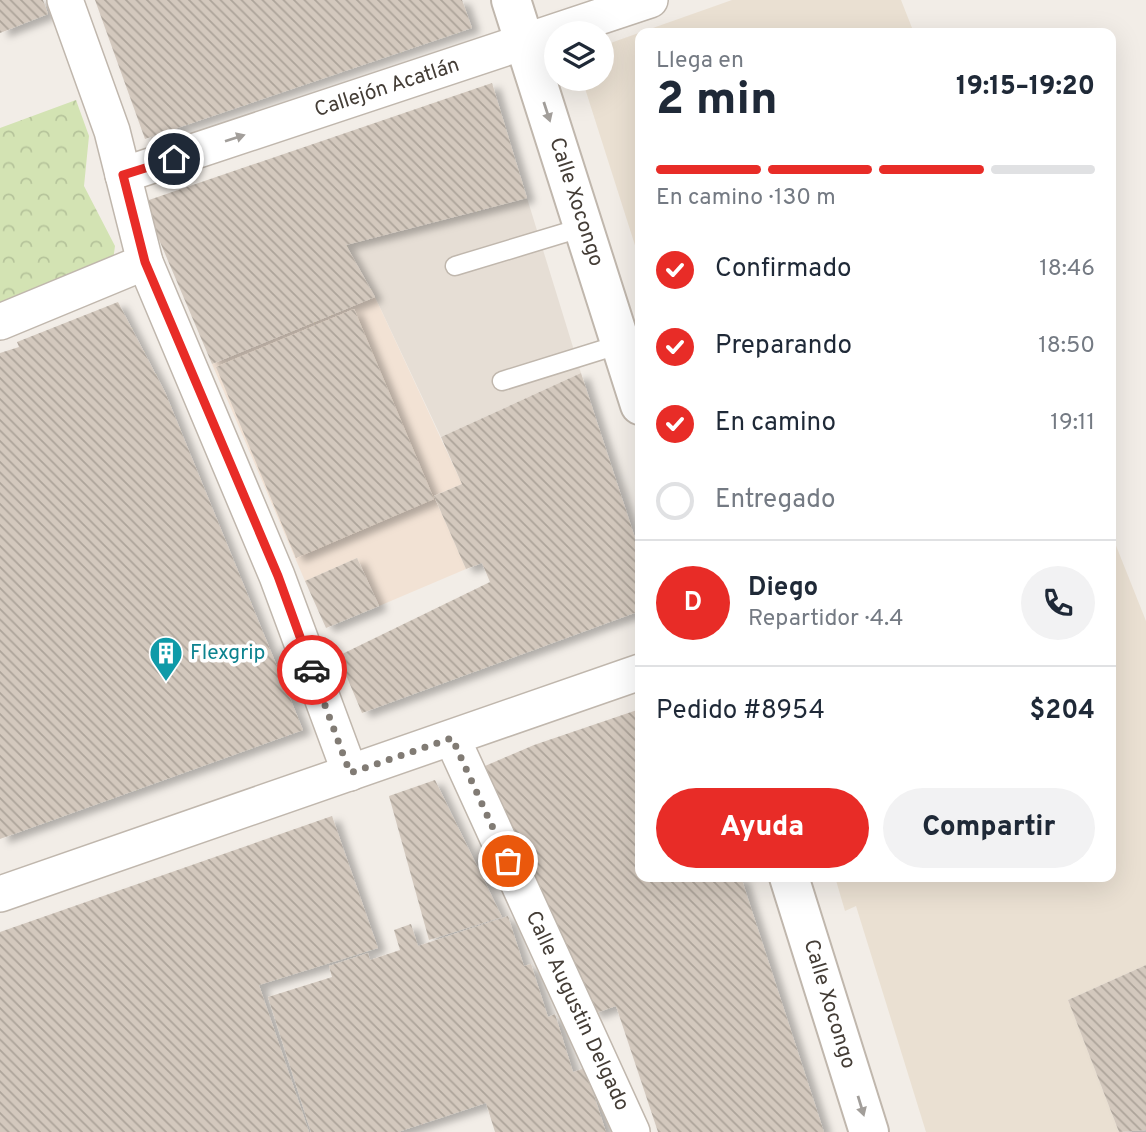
<!DOCTYPE html>
<html lang="es">
<head>
<meta charset="utf-8">
<style>
	:root { --surface:#fff; --page:#f2f2f3; --text:#1f2937; --muted:#747a83; --line:#e0e1e3; --accent:#e82c27 }
	body { margin:0; font-family:Overpass,sans-serif; background:var(--page); color:var(--text); height:100vh; display:flex; flex-direction:column; font-size:26px; white-space:nowrap }
	* { box-sizing:border-box; margin:0 }
	p { font-size:23px; color:var(--muted) }
	.icon { flex:none; width:38px; height:38px; fill:none; stroke:currentColor; stroke-width:2; stroke-linecap:round; stroke-linejoin:round }
	.map { position:relative; flex:1; overflow:hidden }
	.drawer { position:absolute; left:635px; top:28px; width:481px; height:854px; display:flex; flex-direction:column; background:var(--surface); border-radius:14px; box-shadow:0 7px 28px #0002 }
	.drawer>* { flex:none }
	.buttons { position:absolute; left:544px; top:21px; display:grid; gap:14px }
	.buttons a { display:grid; place-items:center; width:70px; height:70px; border-radius:50%; background:var(--surface); box-shadow:0 7px 28px #0002; font-size:35px }
	.pin { position:absolute; display:grid; place-items:center; width:60px; height:60px; color:#fff; margin:-30px; border:4px solid #fff; border-radius:50%; box-shadow:0 2px 7px #0007 }
	.courier { position:absolute; display:grid; place-items:center; width:70px; height:70px; margin:-35px; border:5px solid #e82c27; border-radius:50%; background:#fff; color:#222; box-shadow:0 2px 9px #0007 }
	.headline em { font-style:normal; font-weight:800 }
	.headline div { display:flex; flex-direction:column-reverse }
	.headline { display:flex; align-items:center; justify-content:space-between; height:119px; padding:0 21px }
	h1 { font-size:46px; font-weight:800; line-height:52px }
	.bar { display:grid; grid-template-columns:repeat(4,1fr); gap:10px 7px; align-content:center; height:84px; padding:0 21px }
	.bar i { height:9px; border-radius:5px; background:var(--line) }
	.bar .selected { background:var(--accent) }
	.bar p { grid-column:span 4 }
	.line { display:flex; align-items:center; gap:18px; padding:0 21px; border-top:2px solid var(--line) }
	.line div { flex:1 }
	.round { display:grid; place-items:center; flex:none; width:74px; height:74px; border-radius:37px; background:var(--page) }
	ol { padding:0 21px; list-style:none }
	li { display:flex; align-items:center; gap:21px; height:77px }
	li p { margin-inline-start:auto }
	li .icon { padding:7px; border-radius:50%; background:var(--accent); color:#fff; stroke-width:4 }
	li:last-child { color:var(--muted) }
	li i { width:38px; height:38px; border:4px solid var(--line); border-radius:50% }
	.button { display:flex; gap:14px; margin-top:auto; padding:14px 21px }
	.button a { flex:1; height:80px; border-radius:42px; background:var(--accent); color:#fff; font-size:28px; font-weight:800; line-height:80px; text-align:center }
	.button a+a { background:var(--page); color:var(--text) }
	.map>svg:first-child { display:block }
	.residential { fill:#e6ded5 }
	.commercial { fill:#f2e2d4 }
	.education { fill:#eae0d2 }
	.park { fill:url(#park-crowns) }
	.building { fill:url(#building-back-hatch); filter:url(#shadow) }
	.lines { fill:none; stroke-linecap:round; stroke-linejoin:round }
	.service-casing { stroke:#c0b7ad; stroke-width:21 }
	.minor-casing { stroke:#c0b7ad; stroke-width:38 }
	.tertiary-casing { stroke:#c0b7ad; stroke-width:42 }
	.service { stroke:#fff; stroke-width:18 }
	.minor { stroke:#fff; stroke-width:35 }
	.tertiary { stroke:#fff; stroke-width:38 }
	.oneway { fill:#a29e9a }
	.done { stroke:#817b74; stroke-width:7; stroke-dasharray:0 12.6 }
	.route { stroke:#e82c27; stroke-width:9 }
	.labels { text-anchor:middle; dominant-baseline:central; stroke-width:7; stroke-linejoin:round; paint-order:stroke }
	.street-label { font-size:21px; fill:#443d36; stroke:#fff }
	.culture-label { font-size:21px; fill:#0d838f; stroke:#fff; text-anchor:start }
</style>
</head>
<body>
<div class="map">
<svg width="1146" height="1132" viewBox="0 0 1146 1132">
	<defs>
		<pattern id="park-crowns" width="20" height="18" patternUnits="userSpaceOnUse" patternTransform="scale(1.75)"><rect width="20" height="18" fill="#d3e3b3"/><path d="M2 6a3 3 0 1 1 6 0M12 15a3 3 0 1 1 6 0" fill="none" stroke="#b6c49b"/></pattern>
		<pattern id="building-back-hatch" width="6" height="6" patternUnits="userSpaceOnUse" patternTransform="scale(1.75)"><rect width="6" height="6" fill="#d3c8bd"/><path d="M-1 5l2 2M0 0l6 6M5-1l2 2" fill="none" stroke="#ada49a"/></pattern>
		<filter id="shadow"><feDropShadow dx="8" dy="4.5" stdDeviation="3.5" flood-color="#0004"/></filter>
	</defs>
	<rect width="100%" height="100%" fill="#f2ede7"/>
	<polygon class="residential" points="527,198 581,373 441,437 375,297 346,245"/>
	<polygon class="commercial" points="375,297 462,484 434,496 466,569 379,606 357,558 305,581 212,364"/>
	<g class="education">
		<polygon points="732,0 901,0 914,33 640,33 640,261 582,79 602,79 602,46"/>
		<polygon points="1111,533 1146,621 1146,965 1068,1000 1119,1132 926,1132 856,906 845,911 835,877 1111,877"/>
	</g>
	<polygon class="park" points="76,100 89,136 84,186 115,246 112,268 0,312 0,128"/>
	<g class="building">
		<polygon points="0,0 43,0 48,14 0,33"/>
		<polygon points="95,0 462,0 472,28 145,139"/>
		<polygon points="492,83 527,198 346,245 375,297 212,364 143,202"/>
		<polygon points="118,302 165,392 303,730 0,839 0,353 19,347 17,342"/>
		<polygon points="354,309 434,499 296,558 216,367"/>
		<polygon points="581,373 640,553 640,611 362,713 338,656 490,582 482,563 466,569 434,496 462,484 441,437"/>
		<polygon points="357,558 379,606 326,628 305,581"/>
		<polygon points="640,709 640,877 741,877 824,1132 658,1132 616,1006 593,1014 485,766 534,745"/>
		<polygon points="435,780 502,917 429,940 389,796"/>
		<polygon points="332,816 378,948 259,985 309,1132 0,1132 0,932"/>
		<polygon points="508,916 524,966 531,964 548,1017 555,1014 573,1072 585,1068 606,1132 495,1132 486,1103 398,1132 311,1132 268,997 332,977 329,966 368,953 370,960 400,950 394,930 411,924 418,946"/>
		<polygon points="1146,965 1146,1130 1119,1132 1068,1000"/>
	</g>
	<g class="lines">
		<defs>
			<g id="service">
				<polyline points="455,266 584,227"/>
				<polyline points="502,381 621,344"/>
			</g>
			<g id="minor">
				<polyline points="65,0 112,131 145,262 277,576 350,773"/>
				<polyline points="123,175 650,0"/>
				<polyline points="0,322 145,262"/>
				<polyline points="452,738 632,1132"/>
				<polyline points="0,894 640,672"/>
			</g>
			<g id="tertiary">
				<polyline points="511,0 640,405"/>
				<polyline points="789,877 869,1132"/>
			</g>
		</defs>
		<use href="#service" class="service-casing"/>
		<use href="#minor" class="minor-casing"/>
		<use href="#tertiary" class="tertiary-casing"/>
		<use href="#service" class="service"/>
		<use href="#minor" class="minor"/>
		<use href="#tertiary" class="tertiary"/>
	</g>
	<defs><path id="oneway-solid" d="M-6-.8H1V-3.2L6.5 0L1 3.2V.8H-6Z" transform="scale(1.75)"/></defs>
	<g class="oneway">
		<use href="#oneway-solid" transform="translate(547 112) rotate(72)"/>
		<use href="#oneway-solid" transform="translate(235 138) rotate(-18)"/>
		<use href="#oneway-solid" transform="translate(861 1106) rotate(73)"/>
	</g>
	<g class="lines">
		<polyline class="done" points="312,670 350,773 452,738 508,861"/>
		<polyline class="route" points="174,159 123,175 145,262 278,576 312,670"/>
	</g>
	<defs>
		<symbol id="building-pin" viewBox="-11 -11 22 30"><path d="M0 17L-7.5 6A9.5 9.5 0 1 1 7.5 6Z" fill="#0f9aa8" stroke="#fff"/><path d="M-4-6H4V6H1V3H-1V6H-4ZM-2.5-4.3h1.7v1.8h-1.7ZM.8-4.3h1.7v1.8H.8ZM-2.5-1h1.7V.8h-1.7ZM.8-1h1.7V.8H.8Z" fill="#fff"/></symbol>
	</defs>
	<g fill-rule="evenodd">
		<use href="#building-pin" x="147" y="634" width="38" height="52"/>
	</g>
	<g class="labels">
		<g class="street-label">
			<text transform="translate(387 88) rotate(-18)">Callejón Acatlán</text>
			<text transform="translate(576 202) rotate(72)">Calle Xocongo</text>
			<text transform="translate(829 1004) rotate(73)">Calle Xocongo</text>
			<text transform="translate(577 1011) rotate(65)">Calle Augustin Delgado</text>
		</g>
		<g class="culture-label">
			<text x="190" y="653">Flexgrip</text>
		</g>
	</g>
</svg>
<div class="buttons">
<a><svg class="icon" aria-label="layers" viewBox="0 0 24 24"><path d="M12 4l9 5-9 5-9-5zM3 14l9 5 9-5"/></svg></a>
</div>
<div class="pin" style="left:508px;top:861px;background:#ea580c"><svg class="icon" aria-label="bag" viewBox="0 0 24 24"><path d="M5 8h14l-1 12H6zM9 8a3 3 0 0 1 6 0"/></svg></div>
<div class="pin" style="left:174px;top:159px;background:#1f2937"><svg class="icon" aria-label="home" viewBox="0 0 24 24"><path d="M3 11l9-7 9 7M6 9v11h12V9"/></svg></div>
<div class="courier" style="left:312px;top:670px"><svg class="icon" aria-label="car" viewBox="0 0 24 24"><path d="M5 17H2v-5l4-1 3-4h7l3 4 3 1v5h-3M9 17h6M6 11h13"/><circle cx="7" cy="17" r="2"/><circle cx="17" cy="17" r="2"/></svg></div>
<section class="drawer">
<div class="headline"><div><h1>2 min</h1><p>Llega en</p></div><em>19:15–19:20</em></div>
<div class="bar"><i class="selected"></i><i class="selected"></i><i class="selected"></i><i></i><p>En camino · 130 m</p></div>
<ol>
<li><svg class="icon" aria-label="check" viewBox="0 0 24 24"><path d="M5 12l5 5 9-10"/></svg>Confirmado<p>18:46</p></li>
<li><svg class="icon" aria-label="check" viewBox="0 0 24 24"><path d="M5 12l5 5 9-10"/></svg>Preparando<p>18:50</p></li>
<li><svg class="icon" aria-label="check" viewBox="0 0 24 24"><path d="M5 12l5 5 9-10"/></svg>En camino<p>19:11</p></li>
<li><i></i>Entregado</li>
</ol>
<div class="line" style="height:126px"><b class="round" style="background:var(--accent);color:#fff">D</b><div><b>Diego</b><p>Repartidor · 4.4</p></div><a class="round"><svg class="icon" aria-label="phone" viewBox="0 0 24 24"><path d="M5 4h4l2 5-3 2q2 4 5 5l2-3 5 2v4C11 20 4 13 5 4z"/></svg></a></div>
<div class="line" style="height:91px"><div>Pedido #8954</div><b>$204</b></div>
<div class="button"><a>Ayuda</a><a>Compartir</a></div>
</section>
</div>
</body>
</html>
